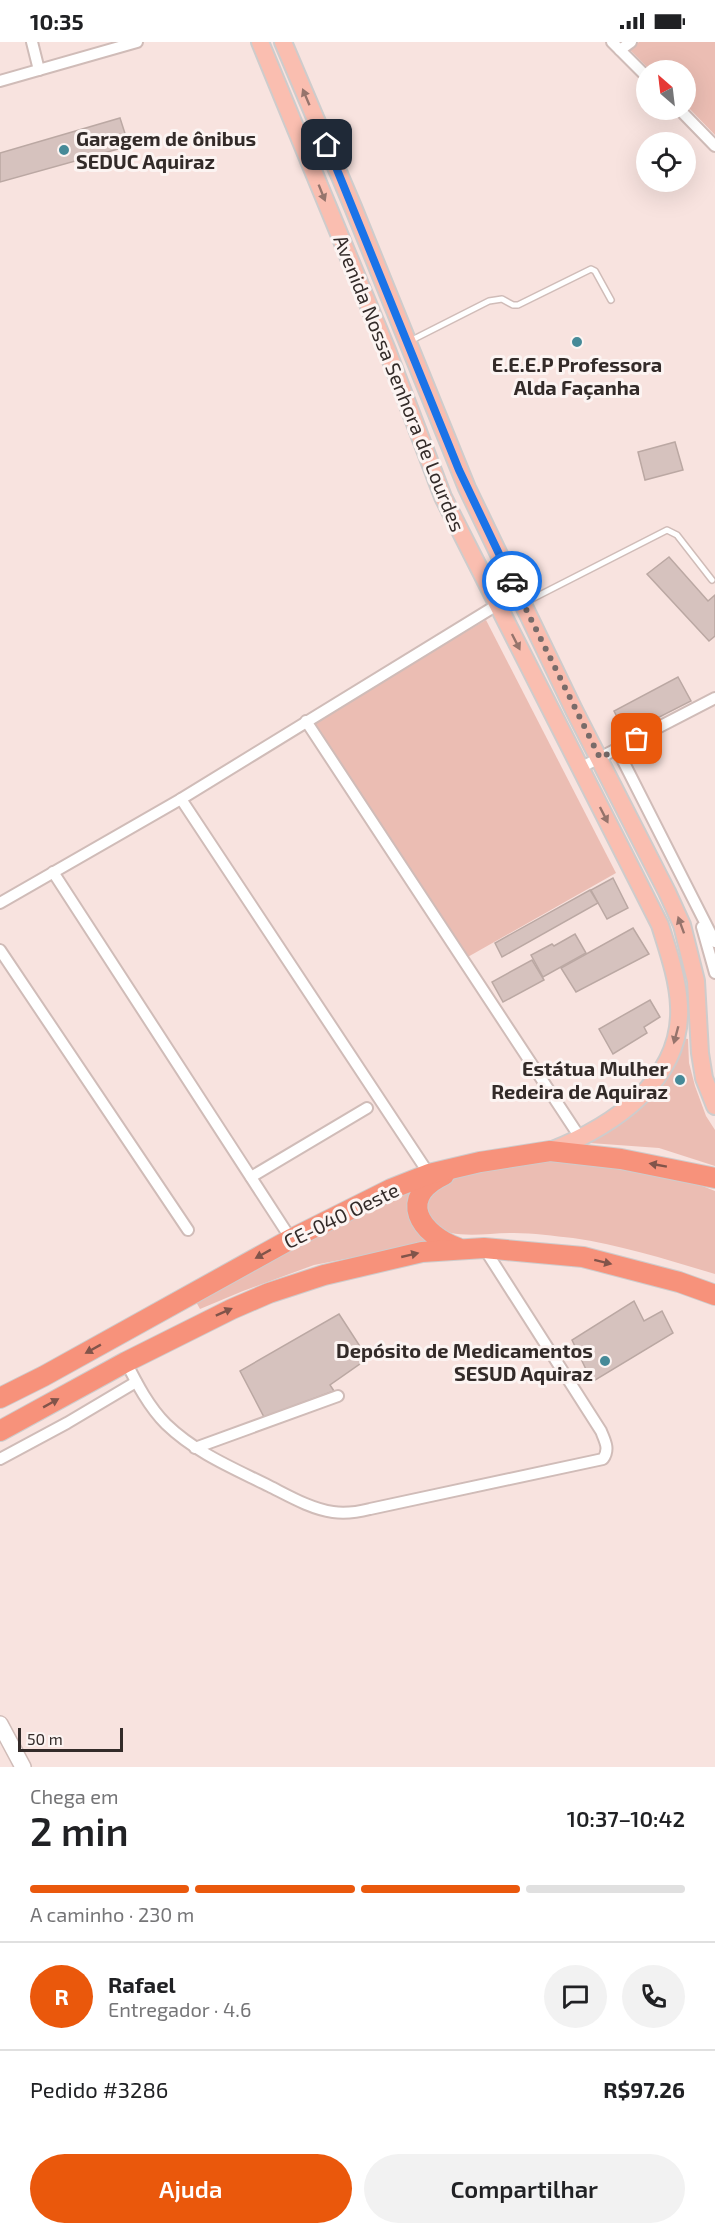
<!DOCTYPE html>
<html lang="pt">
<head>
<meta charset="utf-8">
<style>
	:root { --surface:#fff; --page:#f2f2f2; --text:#202124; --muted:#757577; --line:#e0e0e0; --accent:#ea580c }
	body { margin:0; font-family:"Exo 2",sans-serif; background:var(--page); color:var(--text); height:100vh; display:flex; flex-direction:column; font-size:22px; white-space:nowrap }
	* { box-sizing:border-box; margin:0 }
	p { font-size:20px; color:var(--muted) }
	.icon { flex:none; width:33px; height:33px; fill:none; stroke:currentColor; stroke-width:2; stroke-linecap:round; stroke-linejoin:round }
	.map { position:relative; height:1725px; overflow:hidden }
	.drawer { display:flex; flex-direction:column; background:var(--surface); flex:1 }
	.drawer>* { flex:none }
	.needle { width:39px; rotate:332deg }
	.buttons { position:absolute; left:636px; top:18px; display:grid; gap:12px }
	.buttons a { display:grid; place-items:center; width:60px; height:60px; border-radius:50%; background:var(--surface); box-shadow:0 6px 24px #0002; font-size:30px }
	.scale { position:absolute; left:18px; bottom:15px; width:105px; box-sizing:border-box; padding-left:6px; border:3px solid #332b29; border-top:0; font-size:16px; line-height:21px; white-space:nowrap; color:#332b29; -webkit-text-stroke:4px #fcf4f2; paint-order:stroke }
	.pin { position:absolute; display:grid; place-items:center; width:51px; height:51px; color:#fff; margin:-26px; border-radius:12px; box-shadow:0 3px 9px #0006 }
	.courier { position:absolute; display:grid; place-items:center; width:60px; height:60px; margin:-30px; border:4px solid #1a73e8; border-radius:50%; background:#fff; color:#222; box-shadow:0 2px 8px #0007 }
	.overview em { font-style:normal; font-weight:600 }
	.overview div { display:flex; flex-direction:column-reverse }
	.overview { display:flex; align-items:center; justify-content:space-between; height:102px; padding:0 30px }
	h1 { font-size:39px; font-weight:600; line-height:45px }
	.bar { display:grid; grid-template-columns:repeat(4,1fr); gap:9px 6px; align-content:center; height:72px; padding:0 30px }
	.bar i { height:8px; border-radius:4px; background:var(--line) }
	.bar .on { background:var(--accent) }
	.bar p { grid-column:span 4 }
	.line { display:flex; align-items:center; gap:15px; padding:0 30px; border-top:2px solid var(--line) }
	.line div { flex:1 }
	.round { display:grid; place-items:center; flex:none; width:63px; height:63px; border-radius:32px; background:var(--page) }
	.button { display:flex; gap:12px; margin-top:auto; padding:12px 30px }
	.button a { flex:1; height:69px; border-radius:36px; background:var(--accent); color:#fff; font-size:24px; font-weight:600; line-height:69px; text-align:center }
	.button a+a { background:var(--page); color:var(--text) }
	.status { display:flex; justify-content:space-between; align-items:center; height:42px; padding:0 30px; background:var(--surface); direction:ltr }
	.status svg { height:16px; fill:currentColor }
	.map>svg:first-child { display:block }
	.green { fill:#ebbdb3 }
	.building { fill:#d6c2be; stroke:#bba8a3; stroke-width:1.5 }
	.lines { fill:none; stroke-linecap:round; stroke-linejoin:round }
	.lane-casing { stroke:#d0bcb8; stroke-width:8 }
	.street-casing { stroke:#d0bcb8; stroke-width:14 }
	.secondary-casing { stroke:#d0bcb8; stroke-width:18 }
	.primary-casing { stroke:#cecccc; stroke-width:20 }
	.highway-casing { stroke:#cecccc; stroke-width:22 }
	.lane { stroke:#fff; stroke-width:5 }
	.street { stroke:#fff; stroke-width:10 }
	.secondary { stroke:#fff; stroke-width:15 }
	.primary { stroke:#fabeb0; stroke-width:16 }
	.highway { stroke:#f7927b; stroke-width:20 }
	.oneway { fill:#96746c }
	.oneway2 { fill:#81544a }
	.done { stroke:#786b69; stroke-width:6; stroke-dasharray:0 10.8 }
	.route { stroke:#1a73e8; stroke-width:8 }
	.poi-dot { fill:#468a98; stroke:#fcf4f2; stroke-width:2 }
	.labels { text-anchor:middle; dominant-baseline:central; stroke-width:6; stroke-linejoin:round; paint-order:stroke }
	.poi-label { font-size:20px; font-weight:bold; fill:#332b29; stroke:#fcf4f2; text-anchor:end }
	.street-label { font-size:20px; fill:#332b29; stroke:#fcf4f2 }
</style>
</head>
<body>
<div class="status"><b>10:35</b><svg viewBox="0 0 49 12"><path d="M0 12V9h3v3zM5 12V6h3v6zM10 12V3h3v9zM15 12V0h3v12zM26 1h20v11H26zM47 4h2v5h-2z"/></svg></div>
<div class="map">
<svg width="715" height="1725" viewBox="0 0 715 1725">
	<rect width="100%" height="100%" fill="#f8e3df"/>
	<g class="green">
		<polygon points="639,0 715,0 715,93 686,63 686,28 650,28 629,7"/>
		<polygon points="486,578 616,831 466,916 311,679"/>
		<polygon points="682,996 688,997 689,1021 695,1044 706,1074 715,1088 715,1124 659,1106 590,1101 616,1084"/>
		<path d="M551,1119L631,1125L687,1138L715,1149V1232C668,1218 621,1203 573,1196C554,1194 533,1191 514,1191C483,1191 456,1198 429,1183L424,1157L446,1138L494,1127Z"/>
		<path d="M415,1144C401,1163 410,1188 429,1201L314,1223L243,1249L200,1267L195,1258L218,1244Z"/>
	</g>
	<g class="building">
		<polygon points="120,76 129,104 0,140 0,111"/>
		<polygon points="675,400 683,428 645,438 638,410"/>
		<polygon points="669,515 708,559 715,553 715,594 709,599 647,532"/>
		<polygon points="678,635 691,659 626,692 614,669"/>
		<polygon points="613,836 628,866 607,877 591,848"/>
		<polygon points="590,848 598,861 502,915 495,901"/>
		<polygon points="633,886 649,912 576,950 561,926"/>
		<polygon points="575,892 586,911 543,935 531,913 552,902 554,904"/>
		<polygon points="532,918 544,938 503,960 492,940"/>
		<polygon points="650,958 660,975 644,985 647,991 613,1012 599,987"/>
		<polygon points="634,1259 644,1279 662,1269 673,1291 592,1340 572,1298"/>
		<polygon points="339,1272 363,1309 358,1312 364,1319 330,1343 334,1349 264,1375 240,1329"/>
	</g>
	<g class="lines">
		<defs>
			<g id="lane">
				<polyline points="410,299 489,259 502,257 513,263 518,263 591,227 595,229 611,258"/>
				<polyline points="524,561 667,488 677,493 712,538"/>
			</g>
			<g id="street">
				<polyline points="32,0 39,28"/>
				<polyline points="612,0 646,34"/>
				<polyline points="620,8 631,0"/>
				<polyline points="0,39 137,0"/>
				<polyline points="680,68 715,104"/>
				<polyline points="306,679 581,1097"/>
				<polyline points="617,707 715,900"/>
				<polyline points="580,726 715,656"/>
				<polyline points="181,757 429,1132"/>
				<polyline points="53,830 291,1197"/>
				<polyline points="0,861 181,757 497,563"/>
				<polyline points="702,885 715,931"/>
				<polyline points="0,908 188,1188"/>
				<polyline points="251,1135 367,1066"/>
				<path d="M126,1320C137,1342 149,1365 166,1382C196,1411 233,1426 269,1444C289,1454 311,1467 333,1470C346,1472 358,1470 370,1467L603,1417C610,1407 605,1399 601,1389L484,1206"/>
				<polyline points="195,1406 338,1354"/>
				<polyline points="0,1417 67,1381 136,1340"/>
			</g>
			<polyline id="secondary" points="0,1682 23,1725"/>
			<g id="primary">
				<path d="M260,0L387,308L443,455L660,883C668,909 678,937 679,964C683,1039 611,1085 550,1109"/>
				<polyline points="283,0 353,165 467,446 574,668 667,850 682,883 696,939 700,1011 704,1036 715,1064"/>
			</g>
			<g id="highway">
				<path d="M444,1133C396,1156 420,1192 458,1206"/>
				<polyline points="0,1356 44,1334 291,1197 391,1147 429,1132 480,1120 550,1109 621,1117 715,1136"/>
				<polyline points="0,1389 126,1320 232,1267 269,1251 324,1233 422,1210 484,1206 583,1215 679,1240 715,1253"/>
			</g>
		</defs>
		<use href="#lane" class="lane-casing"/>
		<use href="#street" class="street-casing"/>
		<use href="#secondary" class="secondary-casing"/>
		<use href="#primary" class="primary-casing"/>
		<use href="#highway" class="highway-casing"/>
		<use href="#lane" class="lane"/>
		<use href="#street" class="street"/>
		<use href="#secondary" class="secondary"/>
		<use href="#primary" class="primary"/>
		<use href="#highway" class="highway"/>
	</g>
	<defs><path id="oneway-solid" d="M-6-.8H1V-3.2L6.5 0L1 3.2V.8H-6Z" transform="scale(1.5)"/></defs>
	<g class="oneway">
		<use href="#oneway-solid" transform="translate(306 55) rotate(-113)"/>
		<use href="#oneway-solid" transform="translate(322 151) rotate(68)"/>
		<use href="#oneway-solid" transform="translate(516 600) rotate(63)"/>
		<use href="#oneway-solid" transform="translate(604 773) rotate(63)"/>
		<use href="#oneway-solid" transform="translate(681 883) rotate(-110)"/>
		<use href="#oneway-solid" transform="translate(676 993) rotate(105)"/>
	</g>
	<g class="oneway2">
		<use href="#oneway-solid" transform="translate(658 1123) rotate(-170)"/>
		<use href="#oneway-solid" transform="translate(263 1212) rotate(151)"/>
		<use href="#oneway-solid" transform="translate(410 1213) rotate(-13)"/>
		<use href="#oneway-solid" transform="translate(603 1220) rotate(14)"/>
		<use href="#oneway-solid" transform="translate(224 1270) rotate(-24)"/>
		<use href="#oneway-solid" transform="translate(93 1307) rotate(151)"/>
		<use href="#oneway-solid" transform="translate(51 1361) rotate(-29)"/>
	</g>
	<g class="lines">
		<polyline class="done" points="512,539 600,716 637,697"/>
		<polyline class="route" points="327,103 459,428 512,539"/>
	</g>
	<g class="poi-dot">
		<circle cx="64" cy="108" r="6"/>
		<circle cx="577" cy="300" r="6"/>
		<circle cx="680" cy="1038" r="6"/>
		<circle cx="605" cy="1319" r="6"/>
	</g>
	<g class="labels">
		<g class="poi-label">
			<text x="76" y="96" text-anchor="start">Garagem de ônibus<tspan x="76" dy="23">SEDUC Aquiraz</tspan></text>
			<text x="577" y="322" text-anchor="middle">E.E.E.P Professora<tspan x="577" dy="23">Alda Façanha</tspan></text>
			<text x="668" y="1026">Estátua Mulher<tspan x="668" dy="23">Redeira de Aquiraz</tspan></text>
			<text x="593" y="1308">Depósito de Medicamentos<tspan x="593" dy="23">SESUD Aquiraz</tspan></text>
		</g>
		<g class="street-label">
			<text transform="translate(400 341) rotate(68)">Avenida Nossa Senhora de Lourdes</text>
			<text transform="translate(341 1173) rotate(-26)">CE-040 Oeste</text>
		</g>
	</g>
</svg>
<div class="buttons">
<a><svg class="needle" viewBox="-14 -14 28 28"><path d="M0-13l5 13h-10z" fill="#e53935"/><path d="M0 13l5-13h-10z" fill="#757577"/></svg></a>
<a><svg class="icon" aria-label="locate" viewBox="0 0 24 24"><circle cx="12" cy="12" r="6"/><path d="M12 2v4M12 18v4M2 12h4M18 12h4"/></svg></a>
</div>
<div class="scale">50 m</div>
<div class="pin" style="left:637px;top:697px;background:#ea580c"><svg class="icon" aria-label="bag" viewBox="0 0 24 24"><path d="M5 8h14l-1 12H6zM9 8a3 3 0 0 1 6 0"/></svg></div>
<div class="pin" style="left:327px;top:103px;background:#1f2937"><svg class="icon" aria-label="home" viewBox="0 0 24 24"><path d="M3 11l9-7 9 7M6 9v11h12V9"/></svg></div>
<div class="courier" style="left:512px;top:539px"><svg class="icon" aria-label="car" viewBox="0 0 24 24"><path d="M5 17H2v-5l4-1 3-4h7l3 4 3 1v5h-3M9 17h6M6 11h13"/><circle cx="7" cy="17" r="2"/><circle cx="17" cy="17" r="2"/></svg></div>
</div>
<section class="drawer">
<div class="overview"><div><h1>2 min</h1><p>Chega em</p></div><em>10:37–10:42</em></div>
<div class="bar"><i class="on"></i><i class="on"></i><i class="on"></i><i></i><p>A caminho · 230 m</p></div>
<div class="line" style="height:108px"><b class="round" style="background:var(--accent);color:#fff">R</b><div><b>Rafael</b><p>Entregador · 4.6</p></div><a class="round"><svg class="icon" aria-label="chat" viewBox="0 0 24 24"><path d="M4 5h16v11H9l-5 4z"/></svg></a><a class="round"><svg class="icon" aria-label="phone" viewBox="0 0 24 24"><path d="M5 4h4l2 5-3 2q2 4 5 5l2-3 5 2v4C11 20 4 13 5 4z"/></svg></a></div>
<div class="line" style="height:78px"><div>Pedido #3286</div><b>R$97.26</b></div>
<div class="button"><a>Ajuda</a><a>Compartilhar</a></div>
</section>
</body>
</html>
